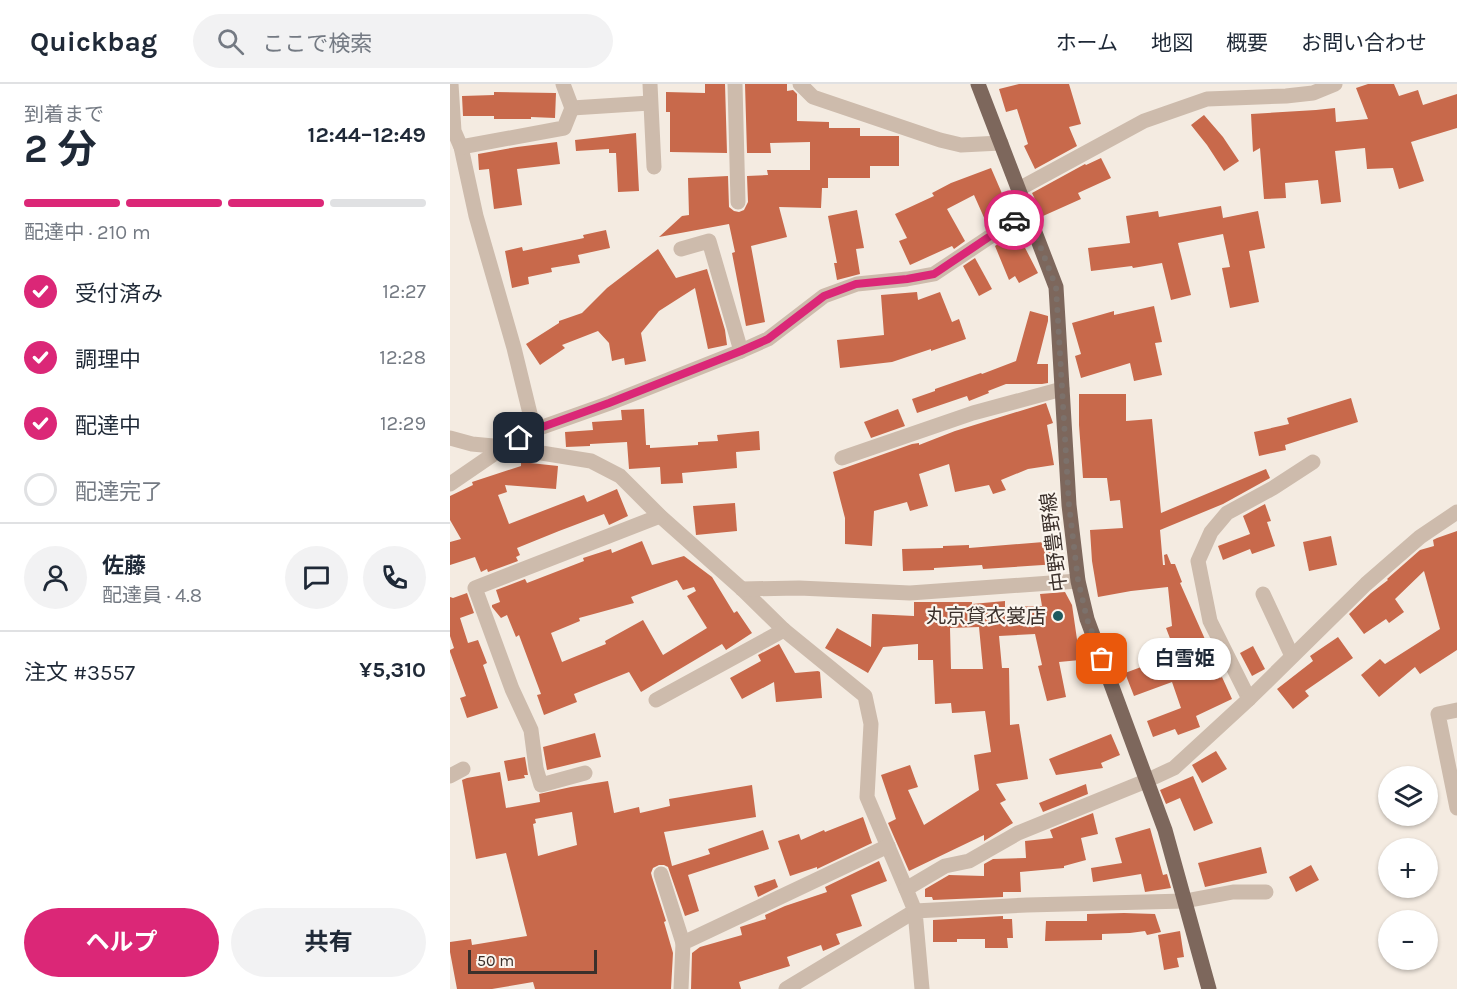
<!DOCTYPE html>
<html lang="ja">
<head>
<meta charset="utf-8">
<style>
	:root { --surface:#fff; --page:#f2f2f3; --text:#1f2937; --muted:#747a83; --line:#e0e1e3; --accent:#db2777 }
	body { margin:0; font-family:Karla,"Noto Sans JP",sans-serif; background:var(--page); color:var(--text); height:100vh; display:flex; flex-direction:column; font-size:22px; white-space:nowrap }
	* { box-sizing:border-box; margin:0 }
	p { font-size:20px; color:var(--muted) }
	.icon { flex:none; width:33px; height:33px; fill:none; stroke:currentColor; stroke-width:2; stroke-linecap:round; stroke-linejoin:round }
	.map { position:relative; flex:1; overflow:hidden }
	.sheet { display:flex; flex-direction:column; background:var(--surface); width:450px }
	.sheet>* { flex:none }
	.fabs { position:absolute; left:928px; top:682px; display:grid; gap:12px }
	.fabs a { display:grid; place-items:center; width:60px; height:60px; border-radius:50%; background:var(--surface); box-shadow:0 2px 4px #0004; font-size:30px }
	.scale { position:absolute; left:18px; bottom:15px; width:129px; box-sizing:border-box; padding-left:6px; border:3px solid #3b302b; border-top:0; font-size:16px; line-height:21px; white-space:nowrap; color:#3b302b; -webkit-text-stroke:4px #fbf5ee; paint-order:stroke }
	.pin { position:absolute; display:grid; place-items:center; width:51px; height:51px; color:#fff; margin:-26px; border-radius:12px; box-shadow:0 3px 9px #0006 }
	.courier { position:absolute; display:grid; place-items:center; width:60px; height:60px; margin:-30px; border:4px solid #db2777; border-radius:50%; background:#fff; color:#222; box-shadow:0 2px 8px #0007 }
	.bubble { position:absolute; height:42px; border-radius:21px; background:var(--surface); box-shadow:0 2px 4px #0004; font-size:20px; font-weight:700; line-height:42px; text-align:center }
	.overview em { font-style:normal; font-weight:700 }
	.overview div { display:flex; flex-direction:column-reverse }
	.overview { display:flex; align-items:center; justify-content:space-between; height:102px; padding:0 24px }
	h1 { font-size:39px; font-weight:700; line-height:45px }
	.bar { display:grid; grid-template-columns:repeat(4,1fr); gap:9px 6px; align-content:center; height:72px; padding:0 24px }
	.bar i { height:8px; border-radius:4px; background:var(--line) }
	.bar .current { background:var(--accent) }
	.bar p { grid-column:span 4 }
	.line { display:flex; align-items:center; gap:15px; padding:0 24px; border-top:2px solid var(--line) }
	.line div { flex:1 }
	.round { display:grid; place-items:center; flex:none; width:63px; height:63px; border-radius:32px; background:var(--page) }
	ol { padding:0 24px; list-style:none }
	li { display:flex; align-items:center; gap:18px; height:66px }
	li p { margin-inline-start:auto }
	li .icon { padding:6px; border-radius:50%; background:var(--accent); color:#fff; stroke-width:4 }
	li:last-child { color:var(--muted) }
	li i { width:33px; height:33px; border:3px solid var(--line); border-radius:50% }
	.button { display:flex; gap:12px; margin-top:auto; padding:12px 24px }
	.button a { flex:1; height:69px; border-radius:36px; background:var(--accent); color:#fff; font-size:24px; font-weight:700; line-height:69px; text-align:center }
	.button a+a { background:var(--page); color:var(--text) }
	header { display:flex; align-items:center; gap:36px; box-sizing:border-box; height:84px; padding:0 30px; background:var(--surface); border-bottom:2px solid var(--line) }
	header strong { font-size:28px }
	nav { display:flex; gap:33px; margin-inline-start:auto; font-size:21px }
	.search { width:420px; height:54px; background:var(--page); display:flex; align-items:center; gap:15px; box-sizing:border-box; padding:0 21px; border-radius:33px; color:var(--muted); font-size:22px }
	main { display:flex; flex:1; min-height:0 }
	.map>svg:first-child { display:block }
	.building { fill:#c8694b; fill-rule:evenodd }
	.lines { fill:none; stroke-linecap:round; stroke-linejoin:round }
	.street { stroke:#cdbbac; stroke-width:15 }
	.primary { stroke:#7d675c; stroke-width:15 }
	.done { stroke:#7c716b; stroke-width:6; stroke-dasharray:0 10.8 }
	.route { stroke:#db2777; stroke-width:8 }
	.poi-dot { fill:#1f5a5e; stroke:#fbf5ee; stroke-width:2 }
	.labels { text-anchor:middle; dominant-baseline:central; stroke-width:4.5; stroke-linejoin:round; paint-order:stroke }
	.street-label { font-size:20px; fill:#3b302b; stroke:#fbf5ee }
	.poi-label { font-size:20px; fill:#3b302b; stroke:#fbf5ee; text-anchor:end }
</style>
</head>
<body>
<header>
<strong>Quickbag</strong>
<div class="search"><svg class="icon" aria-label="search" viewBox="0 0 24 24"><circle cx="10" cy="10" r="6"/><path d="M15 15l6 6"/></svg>ここで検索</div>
<nav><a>ホーム</a><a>地図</a><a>概要</a><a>お問い合わせ</a></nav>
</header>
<main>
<section class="sheet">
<div class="overview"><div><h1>2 分</h1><p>到着まで</p></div><em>12:44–12:49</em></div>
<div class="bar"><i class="current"></i><i class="current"></i><i class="current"></i><i></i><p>配達中 · 210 m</p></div>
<ol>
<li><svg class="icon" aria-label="check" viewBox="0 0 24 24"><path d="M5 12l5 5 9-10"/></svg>受付済み<p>12:27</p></li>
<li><svg class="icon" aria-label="check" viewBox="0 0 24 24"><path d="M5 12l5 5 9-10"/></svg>調理中<p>12:28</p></li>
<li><svg class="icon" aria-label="check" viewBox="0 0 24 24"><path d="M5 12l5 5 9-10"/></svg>配達中<p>12:29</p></li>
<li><i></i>配達完了</li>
</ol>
<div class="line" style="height:108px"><a class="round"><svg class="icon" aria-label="person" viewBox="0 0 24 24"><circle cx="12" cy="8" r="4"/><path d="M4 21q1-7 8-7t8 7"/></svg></a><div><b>佐藤</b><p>配達員 · 4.8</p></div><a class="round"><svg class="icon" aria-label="chat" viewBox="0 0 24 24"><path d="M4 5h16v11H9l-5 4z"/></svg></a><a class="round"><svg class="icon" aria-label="phone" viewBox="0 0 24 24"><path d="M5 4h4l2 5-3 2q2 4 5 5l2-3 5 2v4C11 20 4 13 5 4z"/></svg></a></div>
<div class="line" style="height:78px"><div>注文 #3557</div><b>¥5,310</b></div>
<div class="button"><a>ヘルプ</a><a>共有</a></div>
</section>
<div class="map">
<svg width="1007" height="905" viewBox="0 0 1007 905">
	<rect width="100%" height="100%" fill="#f4ebe1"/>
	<g class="building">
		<polygon points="255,0 275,0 277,69 220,68 220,28 216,28 216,8 255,9"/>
		<polygon points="295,0 337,0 337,7 343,6 347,10 347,37 379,38 379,44 410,44 410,52 449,52 449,82 420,82 420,94 378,94 378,104 372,104 371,124 329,123 337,153 301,162 315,238 296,242 282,169 285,168 279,140 209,153 232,132 239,131 238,94 278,92 279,123 284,127 289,128 294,126 298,118 297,92 318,91 317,86 360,86 360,58 320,59 321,69 297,69"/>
		<polygon points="569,0 619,0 631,40 619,43 627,62 585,85 574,62 578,60 567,25 556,28 549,5"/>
		<polygon points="918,0 944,0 949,12 968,6 973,21 1007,10 1007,44 961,58 974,97 949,105 943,84 917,85 915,64 885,67 891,118 871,120 868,96 835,99 836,114 814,115 810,64 803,68 801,30 866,26 885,24 886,38 918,35 906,4"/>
		<polygon points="44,8 106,9 105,34 81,33 81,35 44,35 44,32 13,32 12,12 44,11"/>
		<polygon points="754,31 773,53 789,77 774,87 757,61 741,41"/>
		<polygon points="186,49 189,107 168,108 166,69 159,69 159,65 126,67 125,56"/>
		<polygon points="107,58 110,80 67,85 72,121 44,125 39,85 29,86 28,70 67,63"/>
		<polygon points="651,74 661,94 628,109 631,115 593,132 582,109 635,80 636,81"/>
		<polygon points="541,84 560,128 540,141 538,138 536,138 524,111 497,125 515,157 504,165 502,162 460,181 449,157 457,154 445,130 484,112 482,109 501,99"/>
		<polygon points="771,122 773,134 808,127 815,164 799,167 809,218 780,224 772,184 780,183 773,150 728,159 741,211 721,216 712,179 683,184 682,182 641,187 638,164 680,159 676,132 708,127 709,133"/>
		<polygon points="407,126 414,164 406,165 410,190 387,196 384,179 387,179 378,132"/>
		<polygon points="156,146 160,164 128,171 130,179 101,184 102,188 78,193 79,200 62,204 55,167 72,163 73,167 134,154 133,151"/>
		<polygon points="567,146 571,156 588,189 569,199 565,192 559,196 545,162"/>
		<polygon points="208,165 226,194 257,185 275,246 277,261 258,265 245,204 209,227 191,249 196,277 175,281 174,274 162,277 159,259 148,247 112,261 115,264 90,281 76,260 109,239 109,237 132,229 157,204"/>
		<polygon points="525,174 542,205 529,212 513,182"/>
		<polygon points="467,208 468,216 490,208 502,238 509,235 516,255 481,267 481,265 442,278 390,284 387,256 434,251 431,211"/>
		<polygon points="704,222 712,258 705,259 712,291 684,297 680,279 631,294 625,272 631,270 622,239 664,227 664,231"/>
		<polygon points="580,227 598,232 598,237 587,280 598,280 598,299 592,300 556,300 538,307 539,309 519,317 517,312 467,329 462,315 485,307 485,305 531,289 532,290 566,277"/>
		<polygon points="629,310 676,310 676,337 702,335 711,429 816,385 820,394 773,420 710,446 713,481 715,481 714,471 717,470 721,480 725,480 732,498 730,499 754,553 770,594 772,593 782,615 746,632 750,643 728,651 725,645 703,653 697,637 731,624 722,598 684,612 675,589 726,570 716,544 722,542 718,503 681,507 648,513 642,477 640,446 673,444 670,416 660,417 657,394 633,394 629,341"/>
		<polygon points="901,314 908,338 835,361 836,366 809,372 804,348 839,340 837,334"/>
		<polygon points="596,319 603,339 597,341 604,381 578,385 551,396 556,406 543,410 539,401 505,408 499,380 469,390 478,422 460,427 457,418 424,427 422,462 395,460 395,434 383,388 462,360 469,359 469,361 505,347"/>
		<polygon points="194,325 196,361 200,361 200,364 248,361 248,358 268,357 267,351 309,347 310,366 286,368 287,384 232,389 233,399 211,400 210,383 179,385 177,358 140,360 140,362 116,363 115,348 143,346 142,338 172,336 171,326"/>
		<polygon points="448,325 455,342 421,354 414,338"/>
		<polygon points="71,378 108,382 106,405 55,401 57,408 48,411 59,440 134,411 137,418 167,405 178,432 159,441 154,430 109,447 67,464 70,471 66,473 68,477 38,488 37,485 31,488 25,473 0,481 0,458 11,455 0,436 0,412 23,401 22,398 71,382"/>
		<polygon points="285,419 287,447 246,451 243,422"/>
		<polygon points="815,420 821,437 817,438 825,462 802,470 800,465 773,476 768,462 800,450 793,432"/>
		<polygon points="1007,447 1007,566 970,590 965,583 929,613 911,591 930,575 935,580 990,545 974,487 945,515 954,528 939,539 936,535 914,550 899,530 921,509 938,496 937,495 970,466 984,462 983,456 987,454"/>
		<polygon points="881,452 887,481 859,487 853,458"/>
		<path d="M192,457L202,481L234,472L262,493L284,529L287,527L302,549L276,566L272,560L191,608L179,588L124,610L127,618L94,631L87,611L91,610L69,551L66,553L57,531L51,534L42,523V521L50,518L46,506L75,495L77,499L134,477L133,474L161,465L162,469ZM227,496L233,506L244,503L246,507L237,512L257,544L213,571L193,536L155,557L156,560L112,578L101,549L130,537L129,534L184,519L181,513Z"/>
		<polygon points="606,457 608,480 533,485 532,481 484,484 484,486 453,487 452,465 493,464 493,462 519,461 519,464"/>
		<path d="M615,508L622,521L630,576L609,578L616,613L597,617L588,582L592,581L585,550L549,552L552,584H559L560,641L569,640L578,695L546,700L556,716L550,719L563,739L534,757V751L459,787L438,739L446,735L431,691L460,681L468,703L458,706L474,741L529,706L524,671L541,668L535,627L502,629L501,619L485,620L483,576H468V560L433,563L418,589L375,564L387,544L421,563L422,530L464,532V518H522V520L555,517V523L592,522L590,510ZM529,543L533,585H501L500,544Z"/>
		<polygon points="17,509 24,529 10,534 18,559 28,556 37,579 33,581 48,624 17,634 10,614 16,612 0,568 0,566 4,564 0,552 0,513 3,514"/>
		<polygon points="888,553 903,574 855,607 859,612 843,625 827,605 863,577 860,572"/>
		<polygon points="329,560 345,589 368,587 370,588 372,614 326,618 324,598 292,615 280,594 311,577 308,571"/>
		<polygon points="803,562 815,585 802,592 790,569"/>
		<polygon points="145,649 151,673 97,686 93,663"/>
		<polygon points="661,650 670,671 651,679 653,684 606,691 599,675"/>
		<polygon points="766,667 777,685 752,699 742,681"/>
		<polygon points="75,673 78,691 74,691 75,694 58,697 54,677"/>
		<path d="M50,688L56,724L90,718L89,710L121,703L158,697L164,729L189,723L190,729L220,722L219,715L302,701L306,733L214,748L222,782L260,770L258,765L313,746L319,765L238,791L249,827L235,832L218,783L214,781H209L203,784L201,789L202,793L216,837L214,838L223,869L221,905H85L83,898L42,905H7L0,868V858L21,855L22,861L77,852L56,769L26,775L12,696L17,694ZM122,728L127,761L88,772L83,740L86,739L85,735Z"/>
		<polygon points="743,692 763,739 744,747 730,714 716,720 710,706"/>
		<polygon points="636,700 638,710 593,728 589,719"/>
		<polygon points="643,729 648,750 631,754 636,776 614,782 614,784 570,788 571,808 553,808 553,813 483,816 482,813 475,813 475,805 499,791 534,792 534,780 543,775 576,774 575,757 603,754 600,746"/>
		<polygon points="413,733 422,759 367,785 367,783 340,792 328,757 349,750 351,756 374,746 375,748"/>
		<polygon points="700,744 713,791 717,790 721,804 695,808 691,790 643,798 641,784 672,779 665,754"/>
		<polygon points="811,763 817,789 755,803 748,779"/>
		<polygon points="429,777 437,797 401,811 412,842 386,850 390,860 373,867 371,861 337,873 340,882 289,898 291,905 241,905 242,869 250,863 292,851 290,843 316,835 315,831 335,822 377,808 375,803"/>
		<polygon points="861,781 869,796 846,808 839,793"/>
		<polygon points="325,795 328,803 308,813 304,802"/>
		<polygon points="674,829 705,830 711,848 697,851 695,847 680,849 652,850 652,856 595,857 596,837 637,837 637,830"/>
		<polygon points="553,832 553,835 562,835 563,854 557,854 558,864 535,864 535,855 507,855 507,858 483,858 483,836"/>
		<polygon points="730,847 734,873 727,874 729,883 714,886 708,851"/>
	</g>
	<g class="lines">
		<g class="street">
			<polyline points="1,0 4,47 11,63 26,132 64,264 84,346"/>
			<polyline points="200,0 204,83"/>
			<polyline points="285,0 288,118"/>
			<polyline points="350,0 363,13 490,56 511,61 551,59"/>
			<polyline points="122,24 200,19"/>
			<polyline points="11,63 114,44 122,24 113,0"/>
			<polyline points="569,105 694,37 757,15 836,12 863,9 885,0"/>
			<polyline points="231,165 259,157 291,267"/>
			<polyline points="0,354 22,360 54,363 141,377 170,392 210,432 292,505 334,546 415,612 421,640 417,713 456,805"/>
			<polyline points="392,374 523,329 612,305"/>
			<polyline points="0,400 54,363 84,346 160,319 291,267 318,255 374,212 407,200 457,195 484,190 577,128"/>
			<polyline points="292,505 349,504 460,509 628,497"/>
			<polyline points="813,510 842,572"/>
			<polyline points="799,615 760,537 748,477 761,448 777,429 823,404 863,378"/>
			<polyline points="206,616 334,546"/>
			<polyline points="1007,626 988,630 1007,724"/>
			<polyline points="135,689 91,701 86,684 81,646 62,605 25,504 210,432"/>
			<polyline points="0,692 13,685"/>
			<polyline points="211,790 233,859"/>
			<polyline points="231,905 233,859 438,762"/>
			<polyline points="336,905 465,827 456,805 495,782 519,777 568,749 696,697 724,684 799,615 916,500 970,453 1007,428"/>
			<polyline points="472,905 465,827 577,821 735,817 783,808 816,808"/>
		</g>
		<polyline class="primary" points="528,0 606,203 619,421 628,497 637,535 715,746 759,905"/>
	</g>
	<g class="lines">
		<polyline class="done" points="564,136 577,128 606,203 619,421 628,496 637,535 652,575"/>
		<polyline class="route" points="69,354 84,346 159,319 291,267 318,255 374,212 406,200 457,195 484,190 564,136"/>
	</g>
	<circle class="poi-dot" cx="608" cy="532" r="6"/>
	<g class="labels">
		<g class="street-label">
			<text transform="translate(604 458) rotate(-97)">中野豊野線</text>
		</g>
		<g class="poi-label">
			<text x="596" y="532">丸京貸衣裳店</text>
		</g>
	</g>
</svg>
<div class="fabs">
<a><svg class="icon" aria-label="layers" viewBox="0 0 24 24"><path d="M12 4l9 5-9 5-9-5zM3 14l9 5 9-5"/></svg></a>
<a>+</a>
<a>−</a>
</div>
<div class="scale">50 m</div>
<div class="pin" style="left:652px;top:575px;background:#ea580c"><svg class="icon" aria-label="bag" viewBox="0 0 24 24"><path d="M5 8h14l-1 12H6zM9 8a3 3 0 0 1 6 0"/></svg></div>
<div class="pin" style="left:69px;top:354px;background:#1f2937"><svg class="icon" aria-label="home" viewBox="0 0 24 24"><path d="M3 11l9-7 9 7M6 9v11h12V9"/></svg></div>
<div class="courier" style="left:564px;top:136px"><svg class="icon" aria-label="car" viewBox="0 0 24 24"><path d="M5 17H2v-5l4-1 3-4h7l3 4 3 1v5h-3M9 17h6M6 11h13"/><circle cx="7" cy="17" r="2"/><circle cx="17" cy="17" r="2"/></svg></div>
<div class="bubble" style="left:688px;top:554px;width:93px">白雪姫</div>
</div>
</main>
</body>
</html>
